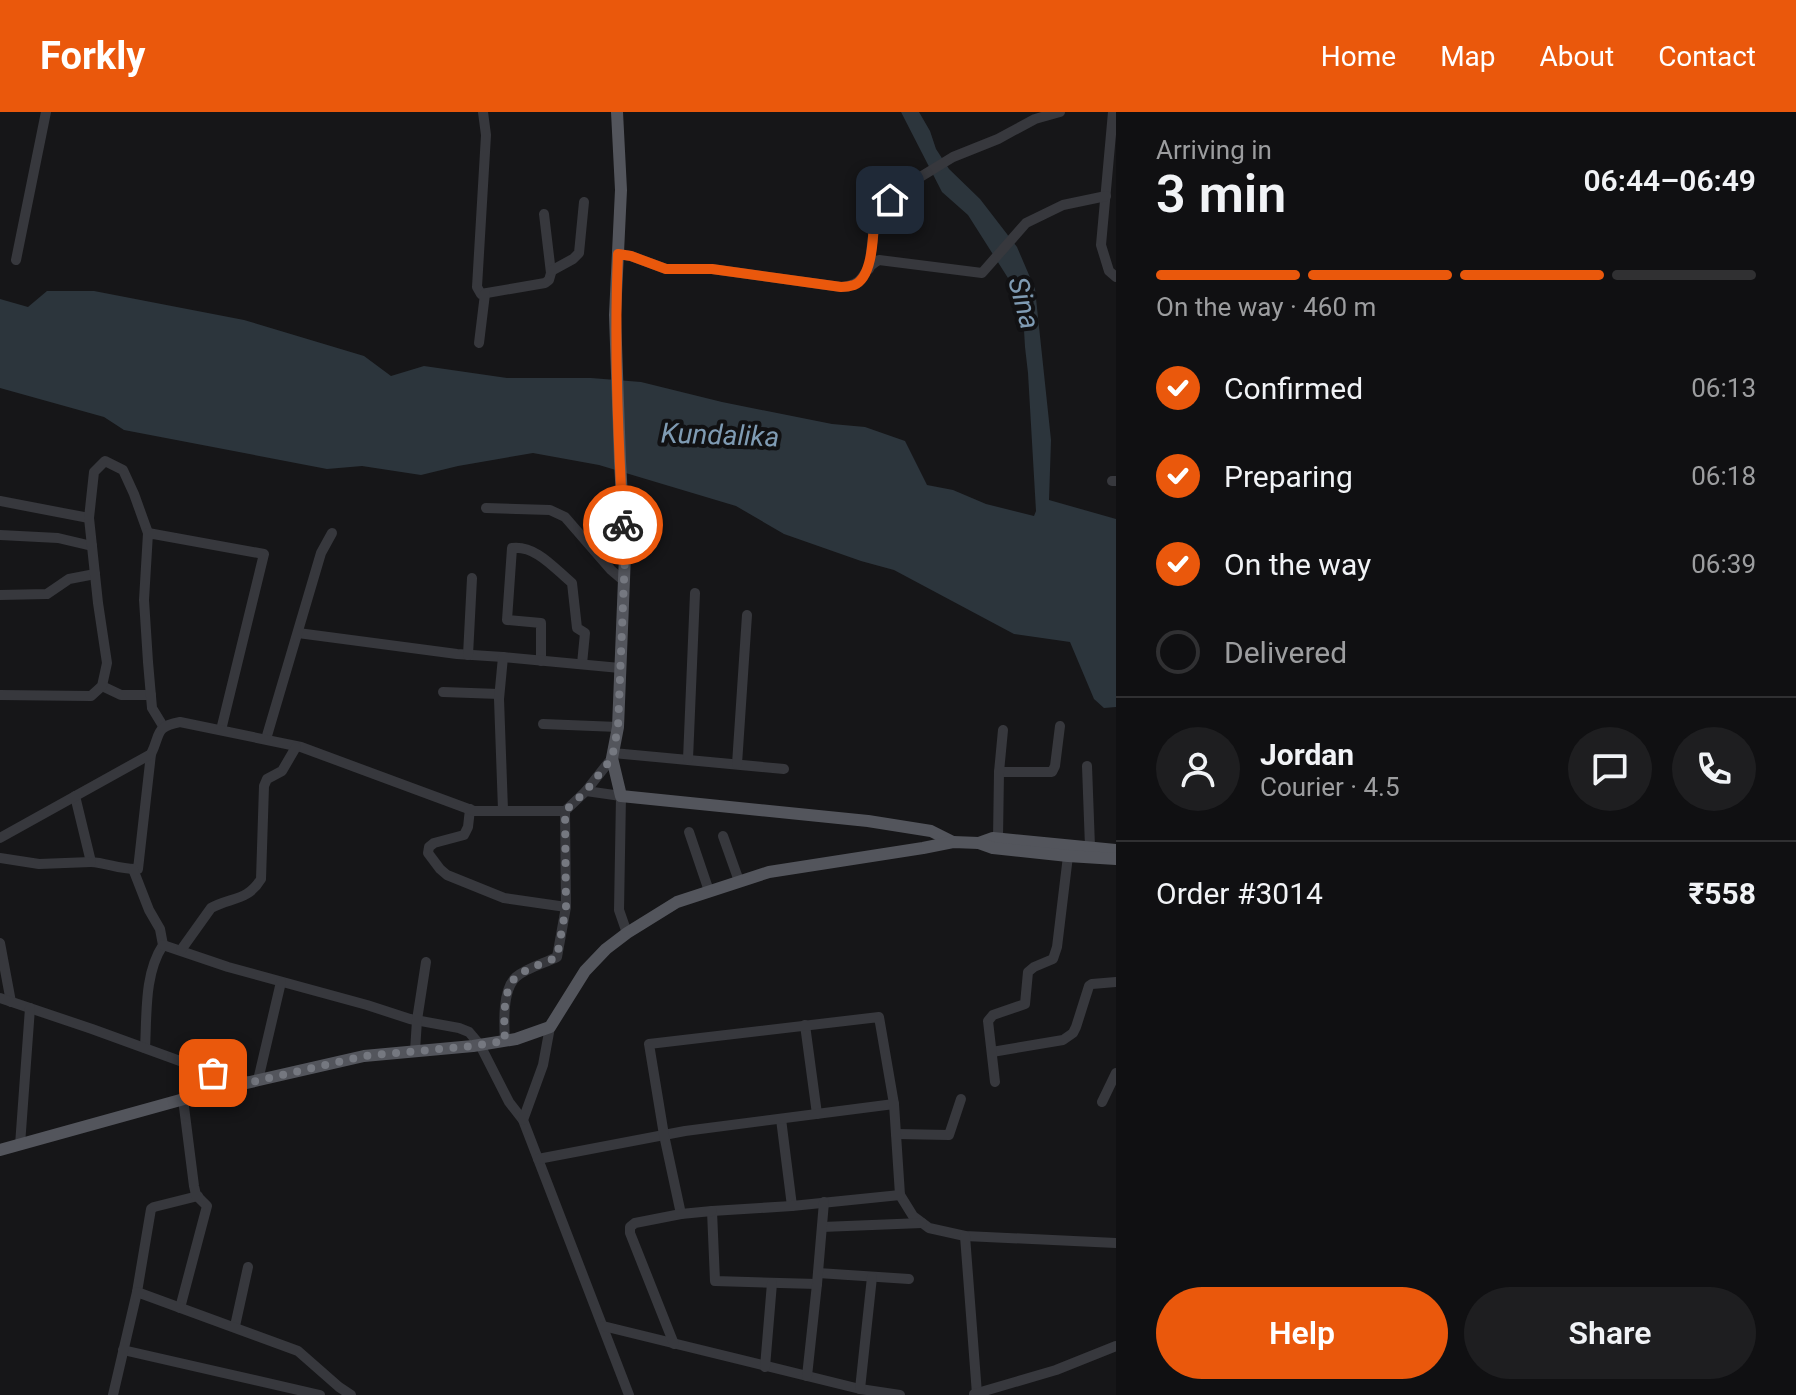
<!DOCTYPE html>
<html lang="en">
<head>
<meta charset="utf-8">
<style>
	:root { --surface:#101012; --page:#1e1e20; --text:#f1f3f6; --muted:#9c9d9f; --line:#303032; --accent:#ea580c }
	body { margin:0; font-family:Roboto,sans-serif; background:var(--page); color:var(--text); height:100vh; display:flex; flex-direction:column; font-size:30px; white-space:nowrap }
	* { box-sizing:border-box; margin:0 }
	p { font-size:26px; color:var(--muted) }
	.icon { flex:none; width:44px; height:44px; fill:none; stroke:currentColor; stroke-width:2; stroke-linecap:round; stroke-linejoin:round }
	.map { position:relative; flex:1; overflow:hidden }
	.panel { display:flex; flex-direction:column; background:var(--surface); width:680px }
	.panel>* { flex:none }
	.pin { position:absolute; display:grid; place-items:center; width:68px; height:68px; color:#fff; margin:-34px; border-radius:16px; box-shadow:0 4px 12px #0006 }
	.courier { position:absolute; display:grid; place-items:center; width:80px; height:80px; margin:-40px; border:6px solid #ea580c; border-radius:50%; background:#fff; color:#222; box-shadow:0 2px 10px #0007 }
	.headline em { font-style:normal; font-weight:600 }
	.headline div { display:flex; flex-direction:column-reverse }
	.headline { display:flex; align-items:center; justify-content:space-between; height:136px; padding:0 40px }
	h1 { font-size:52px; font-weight:600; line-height:60px }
	.bar { display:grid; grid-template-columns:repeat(4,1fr); gap:12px 8px; align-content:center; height:96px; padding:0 40px }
	.bar i { height:10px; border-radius:6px; background:var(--line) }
	.bar .current { background:var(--accent) }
	.bar p { grid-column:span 4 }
	.line { display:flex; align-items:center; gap:20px; padding:0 40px; border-top:2px solid var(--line) }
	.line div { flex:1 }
	.round { display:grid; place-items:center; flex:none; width:84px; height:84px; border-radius:42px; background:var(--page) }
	ol { padding:0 40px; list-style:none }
	li { display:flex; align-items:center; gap:24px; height:88px }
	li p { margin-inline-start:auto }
	li .icon { padding:8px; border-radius:50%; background:var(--accent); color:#fff; stroke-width:4 }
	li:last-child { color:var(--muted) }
	li i { width:44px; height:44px; border:4px solid var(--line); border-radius:50% }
	.button { display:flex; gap:16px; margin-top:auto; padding:16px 40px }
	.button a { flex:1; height:92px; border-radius:48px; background:var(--accent); color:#fff; font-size:32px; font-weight:600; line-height:92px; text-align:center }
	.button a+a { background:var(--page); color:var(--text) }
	header { display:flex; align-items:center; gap:48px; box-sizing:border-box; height:112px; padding:0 40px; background:var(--accent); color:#fff }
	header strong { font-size:38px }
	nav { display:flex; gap:44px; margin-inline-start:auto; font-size:28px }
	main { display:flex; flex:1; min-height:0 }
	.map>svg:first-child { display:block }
	.water { fill:#2c353c }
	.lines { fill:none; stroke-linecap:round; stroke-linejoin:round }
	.minor { stroke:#37383d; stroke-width:10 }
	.major { stroke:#53555c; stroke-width:12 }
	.done { stroke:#757880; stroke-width:8; stroke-dasharray:0 14.4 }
	.route { stroke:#ea580c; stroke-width:10 }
	.labels { text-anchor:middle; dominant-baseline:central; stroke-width:8; stroke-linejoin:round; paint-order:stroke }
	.water-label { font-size:28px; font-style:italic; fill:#7f9bb3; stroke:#111113 }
</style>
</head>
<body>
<header>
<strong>Forkly</strong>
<nav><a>Home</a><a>Map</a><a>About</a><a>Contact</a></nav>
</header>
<main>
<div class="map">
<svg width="1116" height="1283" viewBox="0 0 1116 1283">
	<rect width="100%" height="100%" fill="#161618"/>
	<polygon class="water" points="901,0 919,0 930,19 936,37 949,57 980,87 1017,135 1035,177 1051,328 1049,388 1116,407 1116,595 1104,596 1094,587 1070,530 1014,522 894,458 861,449 784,422 736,394 599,353 533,341 458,354 421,363 362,354 327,357 124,318 104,305 0,276 0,187 28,195 47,179 94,179 244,208 364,244 391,264 424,254 507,266 591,266 641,270 722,290 832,312 865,315 905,329 927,373 953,378 986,392 1034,404 1036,399 1028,261 1025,235 1023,201 1008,166 968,103 942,80"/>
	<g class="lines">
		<g class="minor">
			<polyline points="483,0 486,23 477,175 481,182 545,171 549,168 551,161 544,102"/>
			<polyline points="1113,0 1101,133 1109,159 1116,165"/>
			<path d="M618,142L631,144L666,157H712L841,175C868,173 860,157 879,148L982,161L1026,111L1063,93L1106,84"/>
			<polyline points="16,148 46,0"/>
			<polyline points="869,157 877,91 898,85 917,67 953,45 998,27 1035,7 1060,0"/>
			<polyline points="551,159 573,147 579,141 584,90"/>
			<polyline points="479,231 485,182"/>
			<polyline points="1112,369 1116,369"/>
			<polyline points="0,389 89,406"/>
			<polyline points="486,396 550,398 565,405 611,458 624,469"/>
			<polyline points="0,423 58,426 92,434"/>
			<polyline points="0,483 47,482 69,467 95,462"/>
			<polyline points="298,521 457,542 503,545"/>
			<polyline points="468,543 472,466"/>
			<path d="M541,549V511L507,508L512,436C536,433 555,457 572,471L577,516L585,521L582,552"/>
			<polyline points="102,574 121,583 151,583"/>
			<polyline points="443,580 499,582"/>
			<polyline points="0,583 91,584 102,574 107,551 98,491 89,406 94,360 105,349 123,358 134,382 148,421"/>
			<polyline points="543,612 618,615"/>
			<polyline points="163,614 152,596 148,550 144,488 148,421 264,442 221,618"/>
			<polyline points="266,627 321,441 332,421"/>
			<polyline points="613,641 784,657"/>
			<polyline points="688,647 695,481"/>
			<polyline points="737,652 747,503"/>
			<polyline points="1087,654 1090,735"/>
			<polyline points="999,660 1052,660 1055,654 1060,614"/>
			<polyline points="586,679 621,684 619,798 627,821"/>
			<path d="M75,684L91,750C107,751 121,758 138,757L151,642"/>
			<polyline points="470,697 468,715 464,723 434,731 429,735 428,741 440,757 447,763 504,786 566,795"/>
			<polyline points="503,698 499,587 503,545 620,556"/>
			<polyline points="689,720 709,779"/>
			<polyline points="723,724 739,769"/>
			<path d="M0,726L151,642C161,622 154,615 180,610L301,635L474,699H565L586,679L612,646"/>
			<polyline points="998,726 999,660 1003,618"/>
			<polyline points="0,746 39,752 91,750"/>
			<path d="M133,757L149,798L160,817L163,833C144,862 147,902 145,936"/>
			<polyline points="0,831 11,890"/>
			<polyline points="163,833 228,855 367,893 410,907 459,916 469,920 480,933 509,990 523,1008 629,1283"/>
			<path d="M181,838L211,796C231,785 248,789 261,767L264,674L267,667L282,659L296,635"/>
			<polyline points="0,886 92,917 213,961 252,970"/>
			<polyline points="805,913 817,1002"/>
			<path d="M505,929C504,912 502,878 516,865C526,856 545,851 557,845L566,795L565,699"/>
			<polyline points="415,939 417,908 426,850"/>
			<polyline points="992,940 1063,928 1073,921 1076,915 1089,874 1092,872 1116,870"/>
			<polyline points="258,968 281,870"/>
			<polyline points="995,970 988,909 993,903 1025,892 1028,860 1034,855 1053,847 1057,835 1068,744"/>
			<polyline points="1102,990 1116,961"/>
			<polyline points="781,1007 792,1094"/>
			<polyline points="523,1008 543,953 550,915"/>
			<polyline points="896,1022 949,1023 961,987"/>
			<polyline points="20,1033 30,896"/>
			<polyline points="538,1047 685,1019 894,992"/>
			<polyline points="900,1083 913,1104 929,1116 965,1124 1116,1131"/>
			<polyline points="681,1102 664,1023 649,932 879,905 894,992 900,1083 792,1094 712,1099 715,1169 817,1172"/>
			<polyline points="822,1115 922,1111"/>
			<polyline points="965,1124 977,1282"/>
			<polyline points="818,1161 909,1167"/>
			<polyline points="137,1180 151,1097 154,1095 198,1084"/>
			<polyline points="180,1196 207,1094 196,1083 194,1074 183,987"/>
			<polyline points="235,1214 248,1155"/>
			<polyline points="603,1214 860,1277 900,1283"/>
			<polyline points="674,1232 630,1121 630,1115 635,1111 681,1102 712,1099"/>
			<polyline points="123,1238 320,1283"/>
			<polyline points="765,1255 772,1171"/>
			<polyline points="807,1264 817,1172 824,1090"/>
			<polyline points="860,1277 872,1165"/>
			<polyline points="974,1282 1056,1258 1116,1234"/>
			<polyline points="113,1283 137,1180 298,1239 339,1275 351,1283"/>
		</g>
		<g class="major">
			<polyline points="617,0 621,78 615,203 620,349 625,443 618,615 612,646 621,684 868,709 931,719 953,730"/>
			<polyline points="979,731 993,726 1116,738"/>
			<polyline points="0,1038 220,977 364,944 473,934 516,927 550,915 585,859 606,837 627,821 677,790 769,760 923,736 953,730 979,731 993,736 1068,744 1116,747"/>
		</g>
	</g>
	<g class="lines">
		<path class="done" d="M213,961L252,970L364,944L473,934L505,929C504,911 502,878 516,865C526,856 545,851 557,845L566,795L565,699L586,679L612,646L613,641L618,615L625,443L623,413"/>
		<path class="route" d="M623,413C618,323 614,232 618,142L631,144L666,157H712L841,175C844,175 851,174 854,173C875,165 873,115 875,95L880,89L890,88"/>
	</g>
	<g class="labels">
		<g class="water-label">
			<text transform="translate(1024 191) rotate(75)">Sina</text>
			<text transform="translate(720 323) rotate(2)">Kundalika</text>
		</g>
	</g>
</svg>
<div class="pin" style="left:213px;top:961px;background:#ea580c"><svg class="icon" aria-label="bag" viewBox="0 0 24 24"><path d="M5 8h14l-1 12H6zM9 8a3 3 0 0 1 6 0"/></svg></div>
<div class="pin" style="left:890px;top:88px;background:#1f2937"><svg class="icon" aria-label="home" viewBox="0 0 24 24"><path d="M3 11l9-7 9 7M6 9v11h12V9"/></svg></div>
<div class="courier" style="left:623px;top:413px"><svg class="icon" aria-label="bike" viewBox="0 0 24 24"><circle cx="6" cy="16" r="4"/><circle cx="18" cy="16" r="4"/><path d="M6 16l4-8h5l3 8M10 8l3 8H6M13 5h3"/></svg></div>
</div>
<section class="panel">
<div class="headline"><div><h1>3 min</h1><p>Arriving in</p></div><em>06:44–06:49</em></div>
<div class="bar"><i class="current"></i><i class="current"></i><i class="current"></i><i></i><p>On the way · 460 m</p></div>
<ol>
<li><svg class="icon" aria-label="check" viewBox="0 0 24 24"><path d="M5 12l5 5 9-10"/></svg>Confirmed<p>06:13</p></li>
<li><svg class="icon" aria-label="check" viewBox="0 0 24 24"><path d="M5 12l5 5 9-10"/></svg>Preparing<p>06:18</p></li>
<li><svg class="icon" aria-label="check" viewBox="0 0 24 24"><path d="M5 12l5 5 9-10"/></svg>On the way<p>06:39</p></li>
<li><i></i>Delivered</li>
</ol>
<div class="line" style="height:144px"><a class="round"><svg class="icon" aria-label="person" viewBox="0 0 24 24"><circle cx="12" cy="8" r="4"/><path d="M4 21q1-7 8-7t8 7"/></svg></a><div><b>Jordan</b><p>Courier · 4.5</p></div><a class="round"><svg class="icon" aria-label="chat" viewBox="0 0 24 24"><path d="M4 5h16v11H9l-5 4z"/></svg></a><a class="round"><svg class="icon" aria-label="phone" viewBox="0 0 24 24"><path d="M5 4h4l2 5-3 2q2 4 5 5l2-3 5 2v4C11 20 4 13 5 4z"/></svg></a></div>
<div class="line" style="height:104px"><div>Order #3014</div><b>₹558</b></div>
<div class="button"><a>Help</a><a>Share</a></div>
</section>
</main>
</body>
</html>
